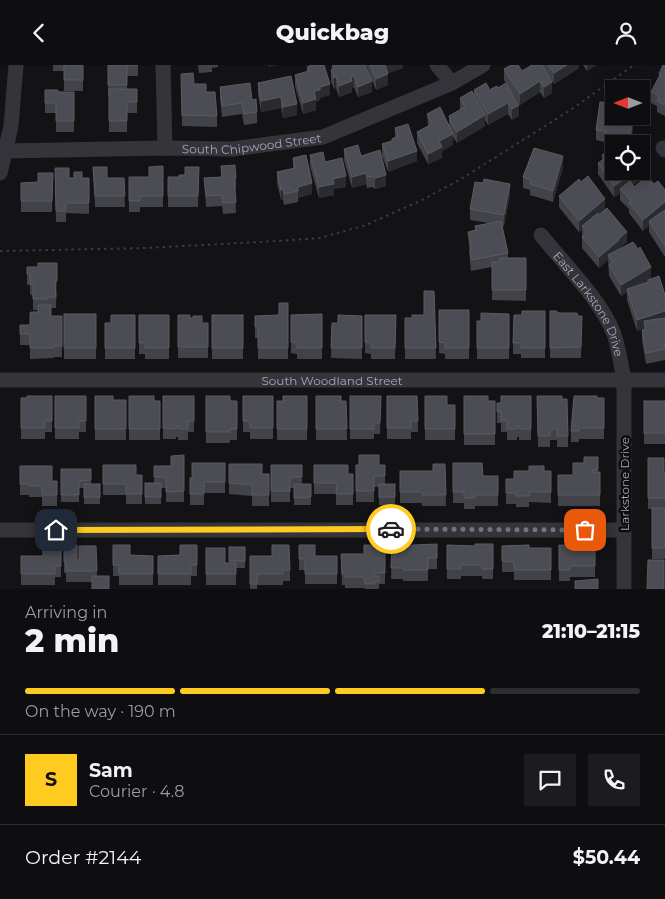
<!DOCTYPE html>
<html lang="en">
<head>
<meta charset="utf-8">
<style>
	:root { --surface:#0e0e10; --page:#1c1c1e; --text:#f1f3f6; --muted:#9b9c9f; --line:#2e2e30; --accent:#ffcb21 }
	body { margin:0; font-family:Montserrat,sans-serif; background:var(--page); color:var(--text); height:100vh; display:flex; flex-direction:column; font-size:19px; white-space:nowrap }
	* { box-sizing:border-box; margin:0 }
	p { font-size:16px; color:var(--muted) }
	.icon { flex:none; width:28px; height:28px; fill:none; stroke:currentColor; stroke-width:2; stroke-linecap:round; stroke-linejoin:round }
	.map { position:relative; height:524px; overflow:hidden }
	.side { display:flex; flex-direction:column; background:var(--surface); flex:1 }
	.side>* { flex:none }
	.needle { width:32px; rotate:270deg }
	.fabs { position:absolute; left:605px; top:15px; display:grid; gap:10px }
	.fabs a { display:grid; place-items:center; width:45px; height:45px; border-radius:0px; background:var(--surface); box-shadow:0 2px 12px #0003,0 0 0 1px var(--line); font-size:25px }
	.pin { position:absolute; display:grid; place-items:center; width:42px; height:42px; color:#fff; margin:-21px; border-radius:10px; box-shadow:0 2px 8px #0006 }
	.courier { position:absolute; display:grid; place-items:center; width:50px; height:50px; margin:-25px; border:4px solid #ffcb21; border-radius:50%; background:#fff; color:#222; box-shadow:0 1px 6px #0007 }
	.headline em { font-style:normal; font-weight:800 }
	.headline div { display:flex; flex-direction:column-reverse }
	.headline { display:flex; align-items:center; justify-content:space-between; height:85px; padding:0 25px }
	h1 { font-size:32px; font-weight:800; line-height:38px }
	.bar { display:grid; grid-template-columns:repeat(4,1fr); gap:8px 5px; align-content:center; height:60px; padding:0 25px }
	.bar i { height:6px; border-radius:4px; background:var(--line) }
	.bar .on { background:var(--accent) }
	.bar p { grid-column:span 4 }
	.line { display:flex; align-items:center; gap:12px; padding:0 25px; border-top:1px solid var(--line) }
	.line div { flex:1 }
	.round { display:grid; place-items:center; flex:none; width:52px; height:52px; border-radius:0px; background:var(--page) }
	header { display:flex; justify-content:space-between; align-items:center; height:65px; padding:0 25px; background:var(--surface); font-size:22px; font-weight:800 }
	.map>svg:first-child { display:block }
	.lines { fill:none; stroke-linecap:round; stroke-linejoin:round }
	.path { stroke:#393b41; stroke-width:2; stroke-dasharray:2.5 4; stroke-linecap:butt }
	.minor { stroke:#34343a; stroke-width:15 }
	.wall { fill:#414348; fill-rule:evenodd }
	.shaded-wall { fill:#2a2b2f }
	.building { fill:#4c4d54; stroke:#5a5b63 }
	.done { stroke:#71737e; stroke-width:5; stroke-dasharray:0 9 }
	.route { stroke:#ffcb21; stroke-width:6 }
	.labels { text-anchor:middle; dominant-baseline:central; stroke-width:5; stroke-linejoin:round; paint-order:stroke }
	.street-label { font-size:12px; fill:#a3a7b6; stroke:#0e0e10 }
</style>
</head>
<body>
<header><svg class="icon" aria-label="back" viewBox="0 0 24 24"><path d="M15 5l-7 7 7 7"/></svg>Quickbag<svg class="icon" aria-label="person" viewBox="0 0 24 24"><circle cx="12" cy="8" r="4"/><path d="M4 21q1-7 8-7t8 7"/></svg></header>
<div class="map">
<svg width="665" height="524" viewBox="0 0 665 524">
	<rect width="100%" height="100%" fill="#131315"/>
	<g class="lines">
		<polyline class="path" points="0,186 146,183 278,176 320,173 366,160 422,135 461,114 569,46 634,0"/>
		<g class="minor">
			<polyline points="163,0 165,83"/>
			<polyline points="437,0 452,18"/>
			<polyline points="663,83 665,85"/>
			<path id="s1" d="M6,86L165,83L232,84L323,72L452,18L483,0"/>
			<polyline points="0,108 11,61 16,0"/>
			<path id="s2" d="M541,170C564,199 601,235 614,269C619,284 621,300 624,315V524"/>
			<path id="s3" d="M0,315H665"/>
			<polyline points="0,465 624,465"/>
		</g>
	</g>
	<g class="wall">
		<polygon points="53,0 83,0 83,26 64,26 64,6 53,6"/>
		<polygon points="108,0 138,0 138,11 127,11 127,24 137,24 137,48 127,48 127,67 109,67 109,31 108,31"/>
		<polygon points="198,0 218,0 218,2 212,3 212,7 199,8"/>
		<polygon points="310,0 324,0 330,30 320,33 320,35 316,37 316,45 303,49 295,21 295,10 307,6 307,2 310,1"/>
		<polygon points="365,0 372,27 358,32 354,22 352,23 352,27 339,32 336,23 334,24 331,16 331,5 332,4 332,1"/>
		<polygon points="366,0 403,0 403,3 388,8 388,20 376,25"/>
		<polygon points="532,0 579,0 579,3 554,19 549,11 552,28 544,33 540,27 520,40 508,21 519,51 512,55 508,49 488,60 485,55 485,61 457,78 453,72 453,80 442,86 442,93 428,99 417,78 417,67 428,61 427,49 449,60 449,51 460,45 460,33 474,30 474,25 491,26 506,18 504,15 504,4 522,6"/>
		<polygon points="583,0 596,0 587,6"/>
		<polygon points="665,1 665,51 657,47 657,41 651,38 651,27 659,13 659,9"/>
		<polygon points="181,9 194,19 206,27 217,51 217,62 182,61"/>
		<polygon points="291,11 297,50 283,53 281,43 261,47 258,29 258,18"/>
		<polygon points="220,22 252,35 257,47 257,58 244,60 242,49 222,52 220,33"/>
		<polygon points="45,25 58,27 74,27 74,67 56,67 56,48 45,48"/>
		<polygon points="634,51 631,79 614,79 614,82 604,80 604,77 596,75 596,65"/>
		<polygon points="395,63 417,96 388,107 382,90 382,79 392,76 392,74 395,72"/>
		<polygon points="344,84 361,91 386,121 375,124 372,122 367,123 366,119 352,123 344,95"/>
		<polygon points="310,90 325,97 346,122 334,124 334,130 319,133 310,101"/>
		<polygon points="602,90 642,113 633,120 634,122 654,119 665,125 665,192 649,167 649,161 643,166 629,148 629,144 620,135 620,128 614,132 598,109 598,98 602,95"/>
		<polygon points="293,93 312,129 298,133 298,137 284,140 283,135 281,135 277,118 277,107 293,104"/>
		<polygon points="163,101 163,142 140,142 140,147 129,147 129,112 149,112"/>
		<polygon points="221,101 236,113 236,124 235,124 236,148 223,149 222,141 206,142 204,113 221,112"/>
		<polygon points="93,102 107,113 124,113 125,142 95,142"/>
		<polygon points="199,102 198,142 168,142 168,112 179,112 185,110"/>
		<polygon points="563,102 553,137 530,130 530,125 523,123 523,112"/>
		<polygon points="55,103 69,113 89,113 89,149 66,148 66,157 56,157"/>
		<polygon points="53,108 52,147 21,147 21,118 38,117"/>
		<polygon points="510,130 504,161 502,161 508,188 508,193 526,193 526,236 492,235 492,202 471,206 470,196 468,167 475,165 475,161 489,158 470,155 470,144"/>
		<path d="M559,131L605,144L627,177L619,184L651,213L649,214L665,230V295L646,299L642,276V265L644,264V263L637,266L627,235V227L621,231L609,211L608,195L599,203L582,183V164L579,167L559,142ZM648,215V218L638,221Z"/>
		<polygon points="57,198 56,243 51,243 51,251 62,251 62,292 54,292 54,293 30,294 30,280 20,280 20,260 30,260 38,247 38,245 33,245 33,231 30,229 30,220 27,220 27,202 38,202"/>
		<polygon points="434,226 436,294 405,294 405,253 412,253 424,250"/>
		<polygon points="288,238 288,294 258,294 258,273 255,273 255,251 279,250"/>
		<polygon points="439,245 469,245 469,294 445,294 445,289 439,288"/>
		<polygon points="545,246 545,293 521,293 521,289 513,289 513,278 522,250"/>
		<polygon points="550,246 578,251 582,251 581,293 550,293"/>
		<rect x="64" y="249" width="32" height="45"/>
		<polygon points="322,249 322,294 297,294 297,289 291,288 291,250"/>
		<polygon points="509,249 509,294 477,294 477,256 481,256"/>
		<polygon points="135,250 135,294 105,294 105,258 111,258"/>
		<polygon points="139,250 169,250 169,294 145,294 145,289 139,289"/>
		<polygon points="178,250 190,253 202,258 208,258 208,293 178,293"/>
		<rect x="212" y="250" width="31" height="44"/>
		<polygon points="365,250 396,250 395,294 371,294 371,289 365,288"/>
		<polygon points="362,251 362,294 331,293 332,258 338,258"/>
		<polygon points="52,331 52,367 45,367 45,374 21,374 21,333"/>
		<polygon points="55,331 86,331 86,367 79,367 79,374 55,374"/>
		<polygon points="95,331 113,335 126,335 126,375 95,375"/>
		<polygon points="129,331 154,336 160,336 160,375 129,375"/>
		<polygon points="163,331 194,331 194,367 188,367 188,375 178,375 178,372 176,372 176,374 163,374"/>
		<polygon points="206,331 230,336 237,336 237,375 230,375 230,378 206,378"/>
		<polygon points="243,331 273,331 273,374 250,374 250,367 243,367"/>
		<polygon points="307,331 307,375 277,375 277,336 283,336"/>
		<polygon points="316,331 341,336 346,336 347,375 316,375"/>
		<polygon points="350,331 381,331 380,369 374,369 374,374 350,374"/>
		<polygon points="387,331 417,331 418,367 411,367 411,374 387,374"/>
		<polygon points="425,331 447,340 455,340 455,375 425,375"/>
		<polygon points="464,331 488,336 495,336 495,380 464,380"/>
		<polygon points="531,331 531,375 519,375 519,372 517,372 517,375 507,375 507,367 501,367 501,358 497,358 497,338 501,338"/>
		<polygon points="537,331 562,334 568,371 568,382 557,382 557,375 550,375 550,382 538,382"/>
		<polygon points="597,333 604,333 604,374 579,374 579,377 571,377 571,366"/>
		<rect x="644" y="336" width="21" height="43"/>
		<polygon points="184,390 184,437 166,437 166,423 161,423 161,439 145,439 145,418 154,418 154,401 171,401"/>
		<polygon points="598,392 598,407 600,407 600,441 558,441 558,410 573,410"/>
		<polygon points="648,393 664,408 665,408 665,494 652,494 652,444 648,444"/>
		<polygon points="225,398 225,428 204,428 204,440 190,440 190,413 192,413"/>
		<polygon points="453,398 483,411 498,411 498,441 475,441 475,444 464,444 464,438 453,438"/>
		<polygon points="229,399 262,409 269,409 269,441 252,441 252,431 229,429"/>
		<polygon points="445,399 446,441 422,441 422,438 400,438 400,406 433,406"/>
		<polygon points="103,400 136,410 142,410 142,439 126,439 126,430 103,430"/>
		<polygon points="271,400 302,400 302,419 311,419 311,440 294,440 294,423 290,423 290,437 271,437"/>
		<polygon points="314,400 348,409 353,409 353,440 336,440 336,429 314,429"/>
		<polygon points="356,400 385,400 385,419 395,419 395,440 379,440 379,422 374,422 374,437 356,437"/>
		<polygon points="20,401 52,416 57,416 57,441 42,441 42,432 29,432 29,430 20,430"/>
		<polygon points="61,404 91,404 91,419 100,419 100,439 84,439 84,423 79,423 79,437 61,437"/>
		<polygon points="544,406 551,406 551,438 529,437 529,442 516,442 516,439 506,439 506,414 514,414"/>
		<polygon points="437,479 437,504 428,504 428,516 403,516 403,514 391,514 392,481"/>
		<polygon points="493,479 493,514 482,514 482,511 461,511 461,514 447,514 447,480 475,481"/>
		<polygon points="61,480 61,512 55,512 55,520 21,520 21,491 43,491"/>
		<polygon points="64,480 77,495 79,495 96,481 97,511 92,517 66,517 66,508 64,508"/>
		<polygon points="113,480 130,490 153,491 153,520 119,520 119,511 113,511"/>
		<polygon points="197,480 197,511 191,511 191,520 158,520 158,491 180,490"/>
		<polygon points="299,480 315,491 337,491 337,519 305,519 305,505 299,505"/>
		<polygon points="559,480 595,481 595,512 570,512 570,516 559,516"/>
		<polygon points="502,481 529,483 551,483 551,515 514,515 514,507 502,507"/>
		<polygon points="229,482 245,482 245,503 236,503 236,520 206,520 206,483 225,498 229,498"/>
		<polygon points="381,484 385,484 385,519 379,519 379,524 365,524 364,523 345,523 345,520 342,520 341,489 364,489"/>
		<polygon points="250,491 290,505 290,516 283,516 283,520 257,520 257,524 250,524"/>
	</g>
	<g class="shaded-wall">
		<polygon points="268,0 276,0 268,2"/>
		<polygon points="384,0 403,0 403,3 384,10"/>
		<polygon points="567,0 579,0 579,3 554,19 554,8"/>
		<polygon points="587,0 596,0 587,6"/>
		<polygon points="388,9 388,20 376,25 376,14"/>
		<polygon points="354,11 354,22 352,23 352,27 339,32 339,21"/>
		<polygon points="336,12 336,23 334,24 334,13"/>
		<polygon points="372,16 372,27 358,32 358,22"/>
		<polygon points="540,16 540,27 520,40 520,29"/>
		<polygon points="552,17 552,28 544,33 544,22"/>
		<polygon points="330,19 330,30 320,33 320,35 316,37 316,45 303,49 303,38 314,26 320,22"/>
		<polygon points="281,32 281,43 261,47 261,36"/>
		<polygon points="508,38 508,49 488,60 488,49"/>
		<polygon points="297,39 297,50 283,53 283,42"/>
		<polygon points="519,40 519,51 512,55 512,44"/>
		<polygon points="485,50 485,61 457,78 457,67"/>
		<polygon points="633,51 634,51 630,79 630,73"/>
		<polygon points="453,69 453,80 442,86 442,93 428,99 428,89 439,76"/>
		<polygon points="417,86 417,96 388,107 388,96"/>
		<polygon points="563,91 563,102 553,137 553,126"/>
		<polygon points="642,102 642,113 622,127 620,124 620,128 614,132 614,121 636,106 641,106 641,103"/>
		<polygon points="366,108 366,119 352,123 352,112"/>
		<polygon points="386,110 386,121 375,124 375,113"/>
		<polygon points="346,111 346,122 334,124 334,130 319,133 319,122 333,114"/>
		<polygon points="312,118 312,129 298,133 298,122"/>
		<polygon points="510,119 510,130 504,161 504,150"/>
		<polygon points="283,124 283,135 281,135 281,125"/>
		<polygon points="605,134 605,144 583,163 582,161 582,164 579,167 579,156"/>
		<polygon points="665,137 665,148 649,156 649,161 643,166 643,155"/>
		<polygon points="627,167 627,177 619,184 619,186 608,190 608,195 599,203 599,192"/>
		<polygon points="651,202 651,213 628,227 627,224 627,227 621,231 621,220"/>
		<polygon points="665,246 665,257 644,256 644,263 637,266 637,255"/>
	</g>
	<g class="building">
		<rect x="64" y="0" width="19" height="15"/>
		<polygon points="108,0 138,0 127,0 127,20 108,20"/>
		<polygon points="311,0 324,0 330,19 320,22 320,25 314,26 316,34 303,38 295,10 309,6 307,2"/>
		<polygon points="334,0 365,0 372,16 358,22 354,11 351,13 352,16 339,21 336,12 334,13 331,5 334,4 332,1"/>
		<polygon points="370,0 385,0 388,9 376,14"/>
		<polygon points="511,0 518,0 522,6 532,0 542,0 552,17 544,22 540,16 520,29 504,4"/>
		<polygon points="548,0 567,0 554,8"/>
		<polygon points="663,0 665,1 665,40 657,36 659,31 651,27 660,10 659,9"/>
		<polygon points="193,8 194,19 206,19 206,27 215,27 217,51 182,50 181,9"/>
		<polygon points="291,11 297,39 283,42 281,32 261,36 258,18"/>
		<polygon points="250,18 252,35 256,34 257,47 244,49 242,38 222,41 220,22"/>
		<polygon points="486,18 491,27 491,24 497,21 498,23 506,18 519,40 512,44 508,38 488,49 474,25"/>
		<polygon points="109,24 137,24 137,37 127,37 127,56 109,56"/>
		<polygon points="45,25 58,25 58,27 74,27 74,56 56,56 56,38 45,38"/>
		<polygon points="472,26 485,50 457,67 451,58 449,51 465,42 460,33"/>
		<polygon points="600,37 614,38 614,51 633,51 630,73 604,70 605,66 596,65"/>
		<polygon points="440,42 453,69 439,76 442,82 428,89 417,67 432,59 427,49"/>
		<polygon points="408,59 417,86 388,96 382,79 392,76 392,74 398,71 395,63"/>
		<polygon points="624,75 627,79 620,79"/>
		<polygon points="358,80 361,91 380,85 386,110 375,113 372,111 367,112 366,108 352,112 344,84"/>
		<polygon points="534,83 563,91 553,126 530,119 531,115 523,112"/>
		<polygon points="614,83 614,106 636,106 614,121 598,98 604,94 602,90"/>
		<polygon points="323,87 325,97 342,93 346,111 333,114 334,119 319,122 310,90"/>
		<polygon points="306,90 312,118 298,122 298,126 284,129 283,124 281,125 277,107 295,103 293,93"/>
		<polygon points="235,100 236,113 234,113 236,137 223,138 222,130 206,131 204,113 222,112 221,101"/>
		<polygon points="163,101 163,131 140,131 140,136 129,136 129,112 149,112 149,102"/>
		<polygon points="93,102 107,102 107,113 124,113 125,131 95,131"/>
		<polygon points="185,102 199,102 198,131 168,131 168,112 179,112 179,110 185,110"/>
		<polygon points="55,103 69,103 69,113 74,113 74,107 82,107 82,113 89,113 89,138 66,138 66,146 56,146"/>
		<polygon points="38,108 53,108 52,136 21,136 21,118 38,117"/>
		<polygon points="588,111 605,134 579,156 559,131 579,114 581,117"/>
		<polygon points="647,111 654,119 658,116 665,125 665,137 643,155 629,138 631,136 620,124 630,116 634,122"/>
		<polygon points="484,114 510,119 504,150 470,144 475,117 483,118"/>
		<polygon points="607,143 627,167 618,174 619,175 599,192 582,172 587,167 582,161 598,148 599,150"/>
		<polygon points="665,145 665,181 649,156"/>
		<polygon points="501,156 508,188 471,195 470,185 472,185 468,167 476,165 475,161"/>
		<polygon points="633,177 638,184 640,182 651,202 621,220 609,200 613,197 608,190"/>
		<polygon points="500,193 526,193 526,225 492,225 492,197 500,197"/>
		<polygon points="38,198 57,198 57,216 55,216 56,232 48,232 48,234 33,234 33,220 30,219 30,209 27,209 27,202 38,202"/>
		<polygon points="659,211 665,230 665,246 637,255 627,224 648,217 648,215"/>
		<polygon points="424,226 434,226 436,283 405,283 405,253 412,253 412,250 424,250"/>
		<polygon points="279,238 288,238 288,283 258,283 258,262 255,262 255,251 279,250"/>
		<polygon points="38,240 51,240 51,251 62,251 62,281 54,281 54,283 30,283 30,269 20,269 20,260 30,260 30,248 31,247 38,247"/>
		<polygon points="439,245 469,245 469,283 445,283 445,278 439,277"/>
		<polygon points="522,246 545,246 545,283 521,283 521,278 513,278 514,250 522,250"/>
		<polygon points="550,246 557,246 557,248 577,248 578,251 582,251 581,282 550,283"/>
		<polygon points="481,248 509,249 509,283 477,283 477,256 481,256"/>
		<rect x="64" y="249" width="32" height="34"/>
		<polygon points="322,249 322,283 297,283 297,278 291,277 291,250"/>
		<polygon points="111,250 135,250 135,283 105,283 105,258 111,258"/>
		<polygon points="139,250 169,250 169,283 145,283 145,278 139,278"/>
		<polygon points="178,250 190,250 190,253 193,253 193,251 202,251 202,258 208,258 208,282 178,282"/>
		<rect x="212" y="250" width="31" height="33"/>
		<polygon points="338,250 362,251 362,283 331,283 332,258 338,258"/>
		<polygon points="365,250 396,250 395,283 371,283 371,278 365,277"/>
		<polygon points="665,253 665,284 646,288 642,265 646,264 644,256"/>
		<polygon points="27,331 52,331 52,356 45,356 45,363 21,363 21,333 27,333"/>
		<polygon points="55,331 86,331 86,356 79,356 79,363 55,363"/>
		<polygon points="95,331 113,331 113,335 126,335 126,364 95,364"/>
		<polygon points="129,331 154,331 154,336 160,336 160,364 129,364"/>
		<polygon points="163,331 194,331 194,356 188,356 188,364 178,364 178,361 176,361 176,364 163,363"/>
		<polygon points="206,331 230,331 230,336 237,336 237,364 230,364 230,367 206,367"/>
		<polygon points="243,331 273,331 273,363 250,363 250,356 243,356"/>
		<polygon points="283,331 307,331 307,364 277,364 277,336 283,336"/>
		<polygon points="316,331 341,331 341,336 346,336 347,364 316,364"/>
		<polygon points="350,331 381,331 380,358 374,358 374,364 350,364"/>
		<polygon points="387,331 417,331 418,356 411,356 411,363 387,363"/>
		<polygon points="425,331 447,331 447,340 455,340 455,364 425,364"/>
		<polygon points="464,331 488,331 488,336 495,336 495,369 464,369"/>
		<polygon points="501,331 531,331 531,364 519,364 519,361 517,361 517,364 507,364 507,356 501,356 501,347 497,347 497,338 501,338"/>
		<polygon points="537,331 562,331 562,334 567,334 568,371 557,371 557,364 550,364 550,371 538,371"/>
		<polygon points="574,331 597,331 597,333 604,333 604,363 579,363 579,366 571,366"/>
		<rect x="644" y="336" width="21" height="32"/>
		<polygon points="184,390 184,426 166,427 166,412 154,412 154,401 171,401 171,391"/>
		<polygon points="359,390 379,390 379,400 385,400 385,411 374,411 374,426 356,426 356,400 359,400"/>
		<polygon points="584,392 598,392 598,405 593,405 593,407 600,407 600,430 558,430 558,410 573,410 573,398 584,398"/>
		<polygon points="648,393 664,393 664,408 665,408 665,433 648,433"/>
		<polygon points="192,398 225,398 225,417 204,417 204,429 190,429 190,413 192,413"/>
		<polygon points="453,398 482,398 483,411 498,411 498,430 475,430 475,433 464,433 464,427 453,427"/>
		<polygon points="229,399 262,399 262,409 269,409 269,430 252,430 252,420 229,418"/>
		<polygon points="433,399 445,399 446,430 422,430 422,427 400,427 400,406 433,406"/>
		<polygon points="103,400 136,400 136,410 142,410 142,429 126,429 126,419 103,419"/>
		<polygon points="271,400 302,400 302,412 290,412 290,426 271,426"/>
		<polygon points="314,400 348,400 348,409 353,409 353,429 336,429 337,418 314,418"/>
		<polygon points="20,401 52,401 52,416 57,416 57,430 42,430 42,421 29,421 29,419 20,419"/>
		<polygon points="529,401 544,401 544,406 551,406 551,427 529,427 529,431 516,431 516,428 506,428 506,414 514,414 514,406 529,406"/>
		<polygon points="61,404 91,404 91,415 79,416 79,430 61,430"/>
		<rect x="145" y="418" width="16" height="14"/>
		<rect x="84" y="419" width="16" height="13"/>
		<polygon points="294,419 311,419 311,432 294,433"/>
		<rect x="379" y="419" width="16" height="13"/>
		<rect x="652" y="443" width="13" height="40"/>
		<polygon points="437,479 437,493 428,493 428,505 403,505 403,503 391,503 392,481"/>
		<polygon points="475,479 493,479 493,504 482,504 482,500 461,500 461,504 447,504 447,480 475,481"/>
		<polygon points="43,480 61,480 61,501 55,501 55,509 21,509 21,491 43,491"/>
		<polygon points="64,480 77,480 77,495 79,495 79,481 96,481 97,506 66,506 66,497 64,497"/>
		<polygon points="113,480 130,480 130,490 153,491 153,509 119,509 119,500 113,500"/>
		<polygon points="180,480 197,480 197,500 191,500 191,509 158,509 158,491 180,490"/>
		<polygon points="272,480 289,480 290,505 283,505 283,509 257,509 257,519 250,519 250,491 272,491"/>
		<polygon points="299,480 315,480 315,491 337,491 337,509 305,509 305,494 299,494"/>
		<polygon points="364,480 381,480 381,484 385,484 385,508 374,508 374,511 379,511 379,517 374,517 374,519 365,519 364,512 345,512 345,509 342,509 341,489 364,489"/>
		<polygon points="529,480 529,483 551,483 551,505 514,505 514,497 502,496 502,481"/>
		<polygon points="559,480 595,481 595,501 570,501 570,505 559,505"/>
		<rect x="229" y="482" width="16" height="14"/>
		<polygon points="206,483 225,483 225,498 236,498 236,509 206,509"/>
		<polygon points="648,495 664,495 664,524 647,524"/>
		<rect x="92" y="511" width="17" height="13"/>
		<polygon points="598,514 598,524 575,524 575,516"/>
	</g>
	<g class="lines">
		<polyline class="done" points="391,464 585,465"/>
		<polyline class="route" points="56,465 391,464"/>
	</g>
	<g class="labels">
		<g class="street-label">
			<text stroke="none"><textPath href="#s1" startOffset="246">South Chipwood Street</textPath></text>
			<text stroke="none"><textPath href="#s2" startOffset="85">East Larkstone Drive</textPath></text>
			<text stroke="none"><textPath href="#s3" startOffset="332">South Woodland Street</textPath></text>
			<text transform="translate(624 419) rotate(-90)">Larkstone Drive</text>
		</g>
	</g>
</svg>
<div class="fabs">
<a><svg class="needle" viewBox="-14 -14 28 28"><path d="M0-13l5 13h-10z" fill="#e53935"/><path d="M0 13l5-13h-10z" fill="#9b9c9f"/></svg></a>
<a><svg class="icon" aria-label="locate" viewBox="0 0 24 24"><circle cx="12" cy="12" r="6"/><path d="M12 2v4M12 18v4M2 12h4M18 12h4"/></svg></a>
</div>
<div class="pin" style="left:585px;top:465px;background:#ea580c"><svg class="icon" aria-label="bag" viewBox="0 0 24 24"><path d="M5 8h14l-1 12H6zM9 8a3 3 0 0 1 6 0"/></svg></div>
<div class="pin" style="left:56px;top:465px;background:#1f2937"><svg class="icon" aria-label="home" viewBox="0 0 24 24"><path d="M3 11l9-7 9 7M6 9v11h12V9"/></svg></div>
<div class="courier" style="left:391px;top:464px"><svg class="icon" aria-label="car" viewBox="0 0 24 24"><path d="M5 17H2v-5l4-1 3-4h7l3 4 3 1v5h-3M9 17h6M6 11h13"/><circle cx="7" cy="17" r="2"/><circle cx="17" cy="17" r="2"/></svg></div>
</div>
<section class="side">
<div class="headline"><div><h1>2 min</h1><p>Arriving in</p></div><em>21:10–21:15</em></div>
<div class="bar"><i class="on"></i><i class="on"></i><i class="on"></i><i></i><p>On the way · 190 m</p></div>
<div class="line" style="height:90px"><b class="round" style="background:var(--accent);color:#111">S</b><div><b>Sam</b><p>Courier · 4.8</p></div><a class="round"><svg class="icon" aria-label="chat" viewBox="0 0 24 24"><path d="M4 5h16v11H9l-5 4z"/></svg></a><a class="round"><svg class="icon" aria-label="phone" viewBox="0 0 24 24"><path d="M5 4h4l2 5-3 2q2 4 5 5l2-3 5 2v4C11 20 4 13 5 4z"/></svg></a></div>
<div class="line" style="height:65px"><div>Order #2144</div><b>$50.44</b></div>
</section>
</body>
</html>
